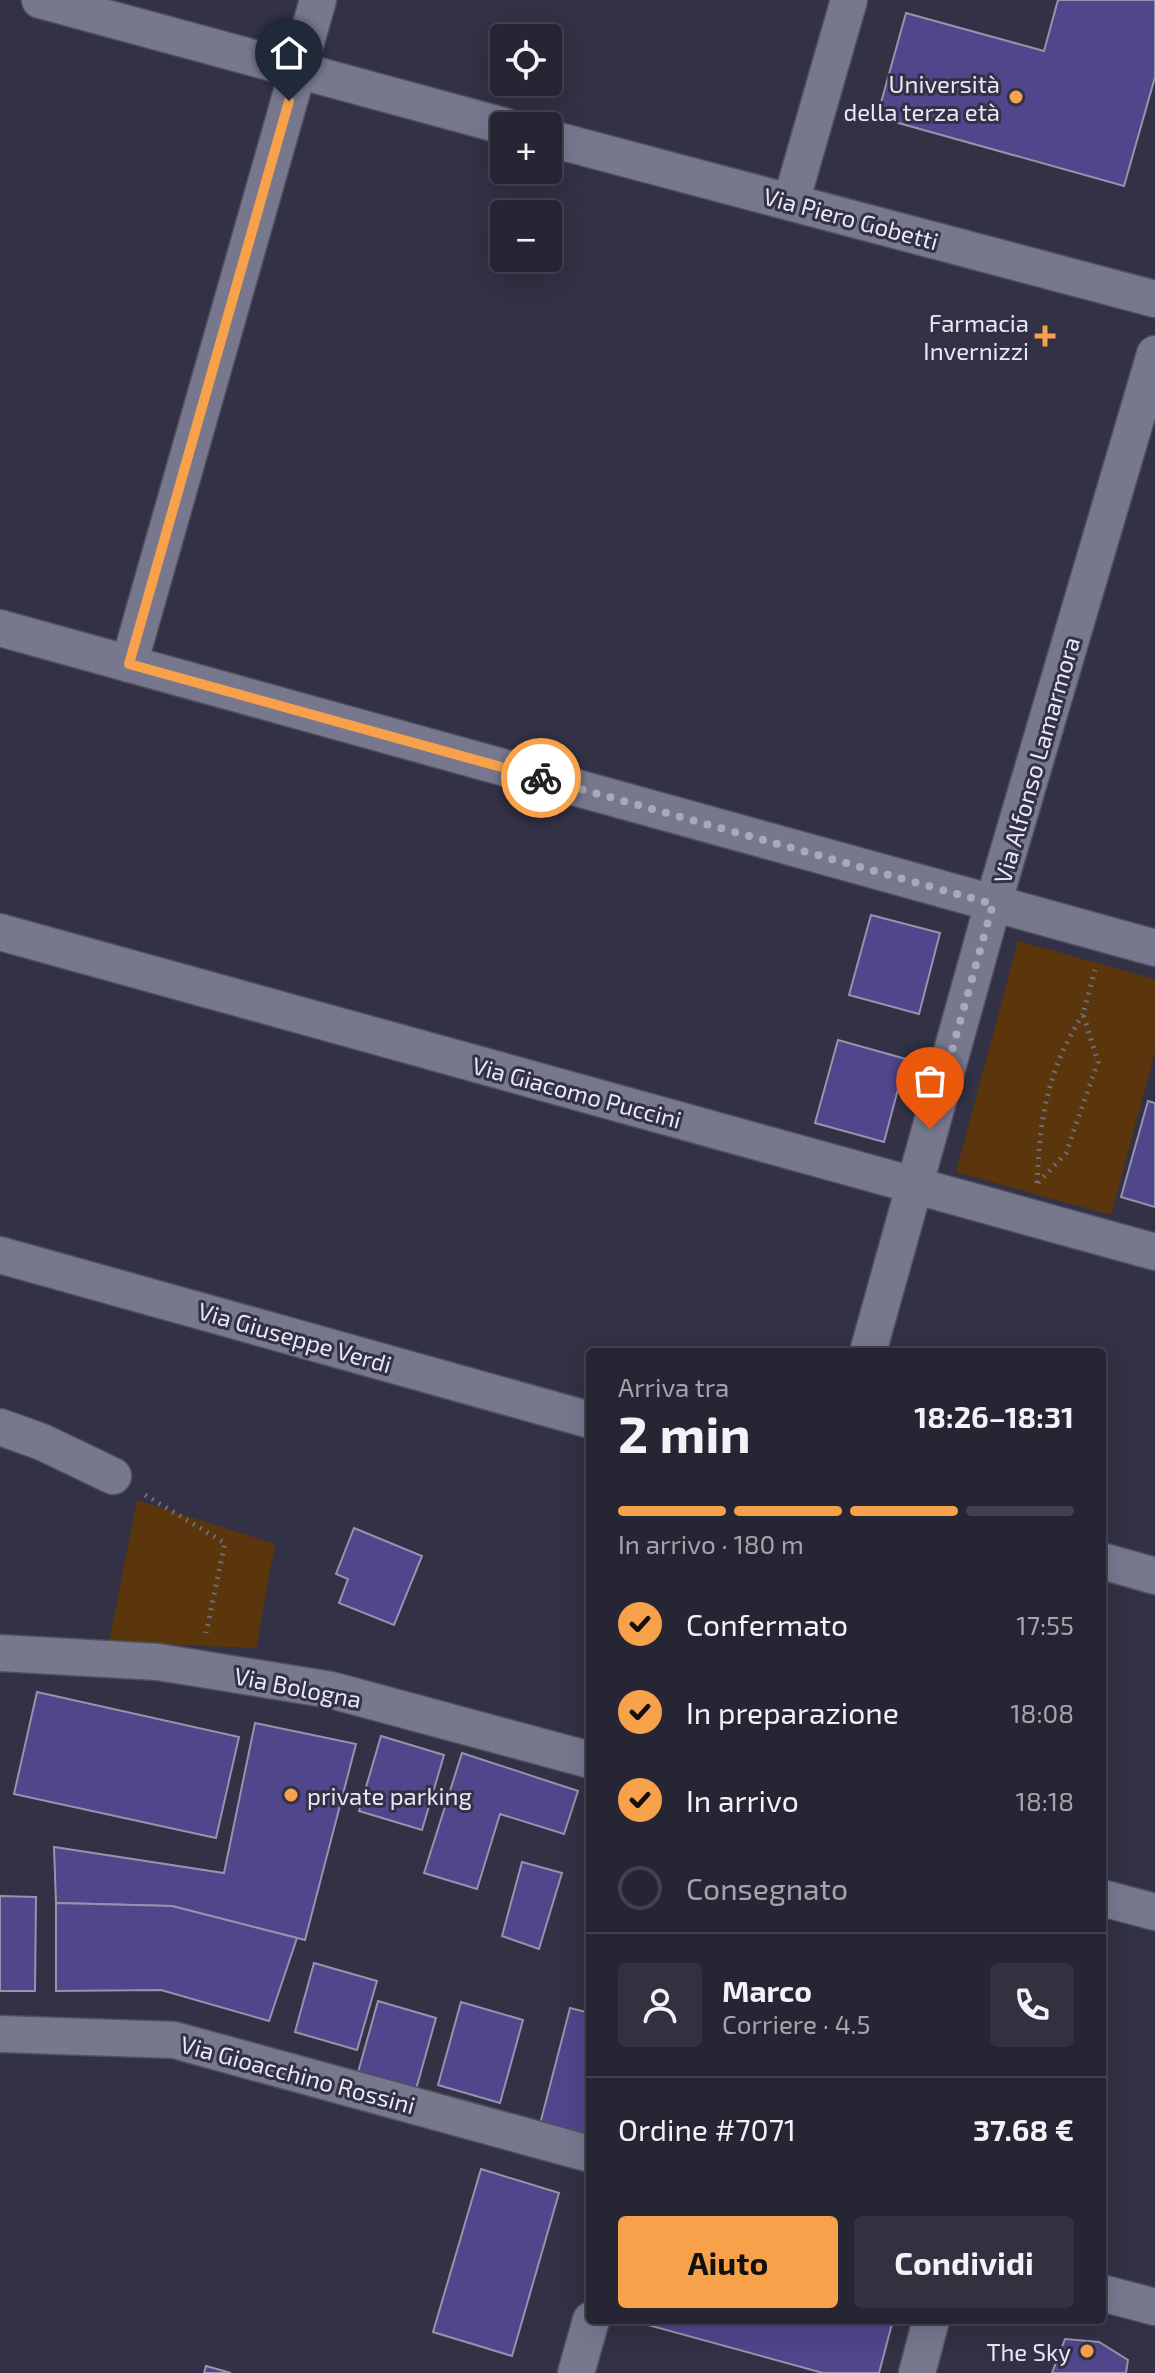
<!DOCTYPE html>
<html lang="it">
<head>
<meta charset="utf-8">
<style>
	:root { --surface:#262534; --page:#323140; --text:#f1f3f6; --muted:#a4a5ac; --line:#42424f; --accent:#f7a14a }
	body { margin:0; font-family:"Exo 2",sans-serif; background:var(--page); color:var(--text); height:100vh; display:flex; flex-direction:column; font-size:30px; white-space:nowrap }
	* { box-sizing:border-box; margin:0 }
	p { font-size:26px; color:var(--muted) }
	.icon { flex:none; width:44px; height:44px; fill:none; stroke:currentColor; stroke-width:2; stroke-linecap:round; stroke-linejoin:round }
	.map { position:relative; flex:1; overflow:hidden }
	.details { position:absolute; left:586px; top:1348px; width:520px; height:976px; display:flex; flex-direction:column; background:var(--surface); border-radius:8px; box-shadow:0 8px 32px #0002,0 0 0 2px var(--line) }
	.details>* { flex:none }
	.fabs { position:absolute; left:490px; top:24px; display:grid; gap:16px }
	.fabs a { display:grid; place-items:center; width:72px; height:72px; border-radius:8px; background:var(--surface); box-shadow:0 8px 32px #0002,0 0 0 2px var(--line); font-size:40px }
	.pin { position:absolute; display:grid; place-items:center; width:68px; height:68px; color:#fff; margin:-82px -34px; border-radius:50% 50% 50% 0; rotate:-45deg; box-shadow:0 0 8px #0007 }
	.pin .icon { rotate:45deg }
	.courier { position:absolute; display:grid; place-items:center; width:80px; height:80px; margin:-40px; border:6px solid #f7a14a; border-radius:50%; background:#fff; color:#222; box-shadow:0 2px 10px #0007 }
	.summary em { font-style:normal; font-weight:700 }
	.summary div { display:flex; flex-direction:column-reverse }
	.summary { display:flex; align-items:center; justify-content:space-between; height:136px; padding:0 32px }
	h1 { font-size:52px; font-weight:700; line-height:60px }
	.bar { display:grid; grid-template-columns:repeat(4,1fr); gap:12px 8px; align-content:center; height:96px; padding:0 32px }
	.bar i { height:10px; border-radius:6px; background:var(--line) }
	.bar .selected { background:var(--accent) }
	.bar p { grid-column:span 4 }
	.line { display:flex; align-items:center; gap:20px; padding:0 32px; border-top:2px solid var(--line) }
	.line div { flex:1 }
	.round { display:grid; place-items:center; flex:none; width:84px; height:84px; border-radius:8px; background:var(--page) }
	ol { padding:0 32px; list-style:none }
	li { display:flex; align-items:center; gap:24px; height:88px }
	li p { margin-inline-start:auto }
	li .icon { padding:8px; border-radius:50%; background:var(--accent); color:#111; stroke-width:4 }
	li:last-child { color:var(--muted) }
	li i { width:44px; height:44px; border:4px solid var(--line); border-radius:50% }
	.action { display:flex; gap:16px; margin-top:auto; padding:16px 32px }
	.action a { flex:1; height:92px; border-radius:8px; background:var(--accent); color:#111; font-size:32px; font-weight:700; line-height:92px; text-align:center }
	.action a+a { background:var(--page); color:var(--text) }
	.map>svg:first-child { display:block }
	.green { fill:#5b350b }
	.building { fill:#4f468c; stroke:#9594ac; stroke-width:2 }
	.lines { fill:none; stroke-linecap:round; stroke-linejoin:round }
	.minor-casing { stroke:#504f60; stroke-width:39 }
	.path { stroke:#6d6c7e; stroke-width:5; stroke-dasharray:2 6; stroke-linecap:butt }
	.minor { stroke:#77778e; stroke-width:36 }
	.done { stroke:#a9a9b8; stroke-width:8; stroke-dasharray:0 14.4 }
	.route { stroke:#f7a14a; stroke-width:10 }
	.poi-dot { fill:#f7a14a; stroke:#323145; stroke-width:3 }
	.labels { text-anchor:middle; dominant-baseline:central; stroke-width:6; stroke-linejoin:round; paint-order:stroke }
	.poi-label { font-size:24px; fill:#e9e9f6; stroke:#323145; text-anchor:end }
	.street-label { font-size:24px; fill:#e9e9f6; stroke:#323145 }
</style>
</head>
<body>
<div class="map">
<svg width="1155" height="2373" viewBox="0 0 1155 2373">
	<rect width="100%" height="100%" fill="#323145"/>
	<g class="green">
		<polygon points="1018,941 1155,979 1155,1052 1111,1215 956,1172"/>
		<polygon points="137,1500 275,1544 256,1648 109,1642"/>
	</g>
	<g class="building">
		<polygon points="1058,0 1155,0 1155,77 1124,186 877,117 906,13 1044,51"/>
		<polygon points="871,915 940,933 919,1014 849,995"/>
		<polygon points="838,1040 906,1059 884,1142 815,1123"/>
		<polygon points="1148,1101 1155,1103 1155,1207 1121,1197"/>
		<polygon points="354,1528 422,1556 394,1625 339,1603 348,1579 336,1574"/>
		<polygon points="37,1692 239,1737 216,1838 14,1794"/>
		<polygon points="255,1723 356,1744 305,1940 172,1906 56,1903 54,1847 224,1873"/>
		<polygon points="381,1736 444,1755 422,1830 359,1811"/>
		<polygon points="462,1753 578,1791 564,1834 500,1814 477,1889 424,1873"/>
		<polygon points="522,1862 562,1873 539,1949 502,1936"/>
		<polygon points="0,1896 36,1897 35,1991 0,1991"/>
		<polygon points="56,1903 172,1906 297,1938 269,2021 161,1990 56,1991"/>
		<polygon points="314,1963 377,1981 357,2050 295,2032"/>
		<polygon points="378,2001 436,2018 415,2093 357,2076"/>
		<polygon points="461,2002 523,2020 500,2103 438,2085"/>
		<polygon points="570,2008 590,2013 590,2143 539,2128"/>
		<polygon points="481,2169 559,2193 512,2356 433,2332"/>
		<polygon points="630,2320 893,2320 879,2373 823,2373"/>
		<polygon points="1065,2339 1099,2342 1128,2360 1126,2373 1052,2373"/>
		<polygon points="206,2366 231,2373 204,2373"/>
	</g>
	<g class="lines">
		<defs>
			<g id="minor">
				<polyline points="40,0 504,126"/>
				<polyline points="548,138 1155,299"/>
				<polyline points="791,202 849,0"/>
				<polyline points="0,628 1155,948"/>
				<polyline points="129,664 318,0"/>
				<polyline points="0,932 1155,1252"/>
				<polyline points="0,1255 590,1420"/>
				<polyline points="868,1352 993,904 1155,354"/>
				<polyline points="0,1427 42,1442 113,1476"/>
				<polyline points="1102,1561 1155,1576"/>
				<polyline points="0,1653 158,1662 331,1690 590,1760"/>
				<polyline points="1102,1898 1155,1912"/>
				<polyline points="0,2034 174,2040 590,2154"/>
				<polyline points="1102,2293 1155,2307"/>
				<polyline points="576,2373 591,2320"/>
				<polyline points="917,2373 931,2320"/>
			</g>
		</defs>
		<use href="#minor" class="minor-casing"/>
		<g class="path">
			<path d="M1037,1183C1040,1116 1047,1072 1083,1014"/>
			<polyline points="1038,1183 1066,1153 1098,1062 1083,1014 1095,970"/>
			<polyline points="145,1495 225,1543 206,1633"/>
		</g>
		<use href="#minor" class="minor"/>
	</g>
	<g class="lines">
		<polyline class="done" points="541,778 993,904 930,1129"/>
		<polyline class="route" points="289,101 129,664 541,778"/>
	</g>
	<g class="poi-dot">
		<circle cx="1016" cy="97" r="8"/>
		<path d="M1041 324h8v8h8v8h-8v8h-8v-8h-8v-8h8z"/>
		<circle cx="291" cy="1795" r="8"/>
		<circle cx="1087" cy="2351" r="8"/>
	</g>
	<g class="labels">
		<g class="poi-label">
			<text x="1000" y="83">Università<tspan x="1000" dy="28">della terza età</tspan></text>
			<text x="1029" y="322">Farmacia<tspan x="1029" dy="28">Invernizzi</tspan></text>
			<text x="307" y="1795" text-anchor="start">private parking</text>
			<text x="1071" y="2351">The Sky</text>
		</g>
		<g class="street-label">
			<text transform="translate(851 218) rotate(15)">Via Piero Gobetti</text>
			<text transform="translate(1036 760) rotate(-74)">Via Alfonso Lamarmora</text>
			<text transform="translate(577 1092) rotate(15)">Via Giacomo Puccini</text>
			<text transform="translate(295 1337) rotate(16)">Via Giuseppe Verdi</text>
			<text transform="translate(298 1687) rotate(11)">Via Bologna</text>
			<text transform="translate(298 2074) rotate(15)">Via Gioacchino Rossini</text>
		</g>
	</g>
</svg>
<div class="fabs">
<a><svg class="icon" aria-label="locate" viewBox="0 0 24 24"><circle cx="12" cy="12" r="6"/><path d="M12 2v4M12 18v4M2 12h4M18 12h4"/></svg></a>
<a>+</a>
<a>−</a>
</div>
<div class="pin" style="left:930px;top:1129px;background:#ea580c"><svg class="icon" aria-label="bag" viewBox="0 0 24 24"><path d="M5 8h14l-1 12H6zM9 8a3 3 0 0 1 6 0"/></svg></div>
<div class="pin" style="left:289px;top:101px;background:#1f2937"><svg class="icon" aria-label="home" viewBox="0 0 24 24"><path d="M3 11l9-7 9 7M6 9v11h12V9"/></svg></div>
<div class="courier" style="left:541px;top:778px"><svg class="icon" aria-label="bike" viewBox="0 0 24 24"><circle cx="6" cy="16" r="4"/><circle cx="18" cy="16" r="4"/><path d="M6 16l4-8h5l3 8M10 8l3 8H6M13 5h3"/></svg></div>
<section class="details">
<div class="summary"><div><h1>2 min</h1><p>Arriva tra</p></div><em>18:26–18:31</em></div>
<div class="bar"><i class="selected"></i><i class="selected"></i><i class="selected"></i><i></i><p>In arrivo · 180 m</p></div>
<ol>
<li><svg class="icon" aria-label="check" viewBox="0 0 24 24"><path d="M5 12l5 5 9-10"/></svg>Confermato<p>17:55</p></li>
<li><svg class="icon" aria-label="check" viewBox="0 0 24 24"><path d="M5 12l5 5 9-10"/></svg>In preparazione<p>18:08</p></li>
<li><svg class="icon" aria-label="check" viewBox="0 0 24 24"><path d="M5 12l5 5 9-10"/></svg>In arrivo<p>18:18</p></li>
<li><i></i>Consegnato</li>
</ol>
<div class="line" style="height:144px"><a class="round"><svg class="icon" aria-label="person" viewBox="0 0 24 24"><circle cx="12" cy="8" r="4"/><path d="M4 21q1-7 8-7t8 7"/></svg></a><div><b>Marco</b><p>Corriere · 4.5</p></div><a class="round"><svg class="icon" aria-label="phone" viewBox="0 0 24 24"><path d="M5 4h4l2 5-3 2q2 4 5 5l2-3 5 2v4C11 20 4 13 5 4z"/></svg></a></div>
<div class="line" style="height:104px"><div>Ordine #7071</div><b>37.68 €</b></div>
<div class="action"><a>Aiuto</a><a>Condividi</a></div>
</section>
</div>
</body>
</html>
